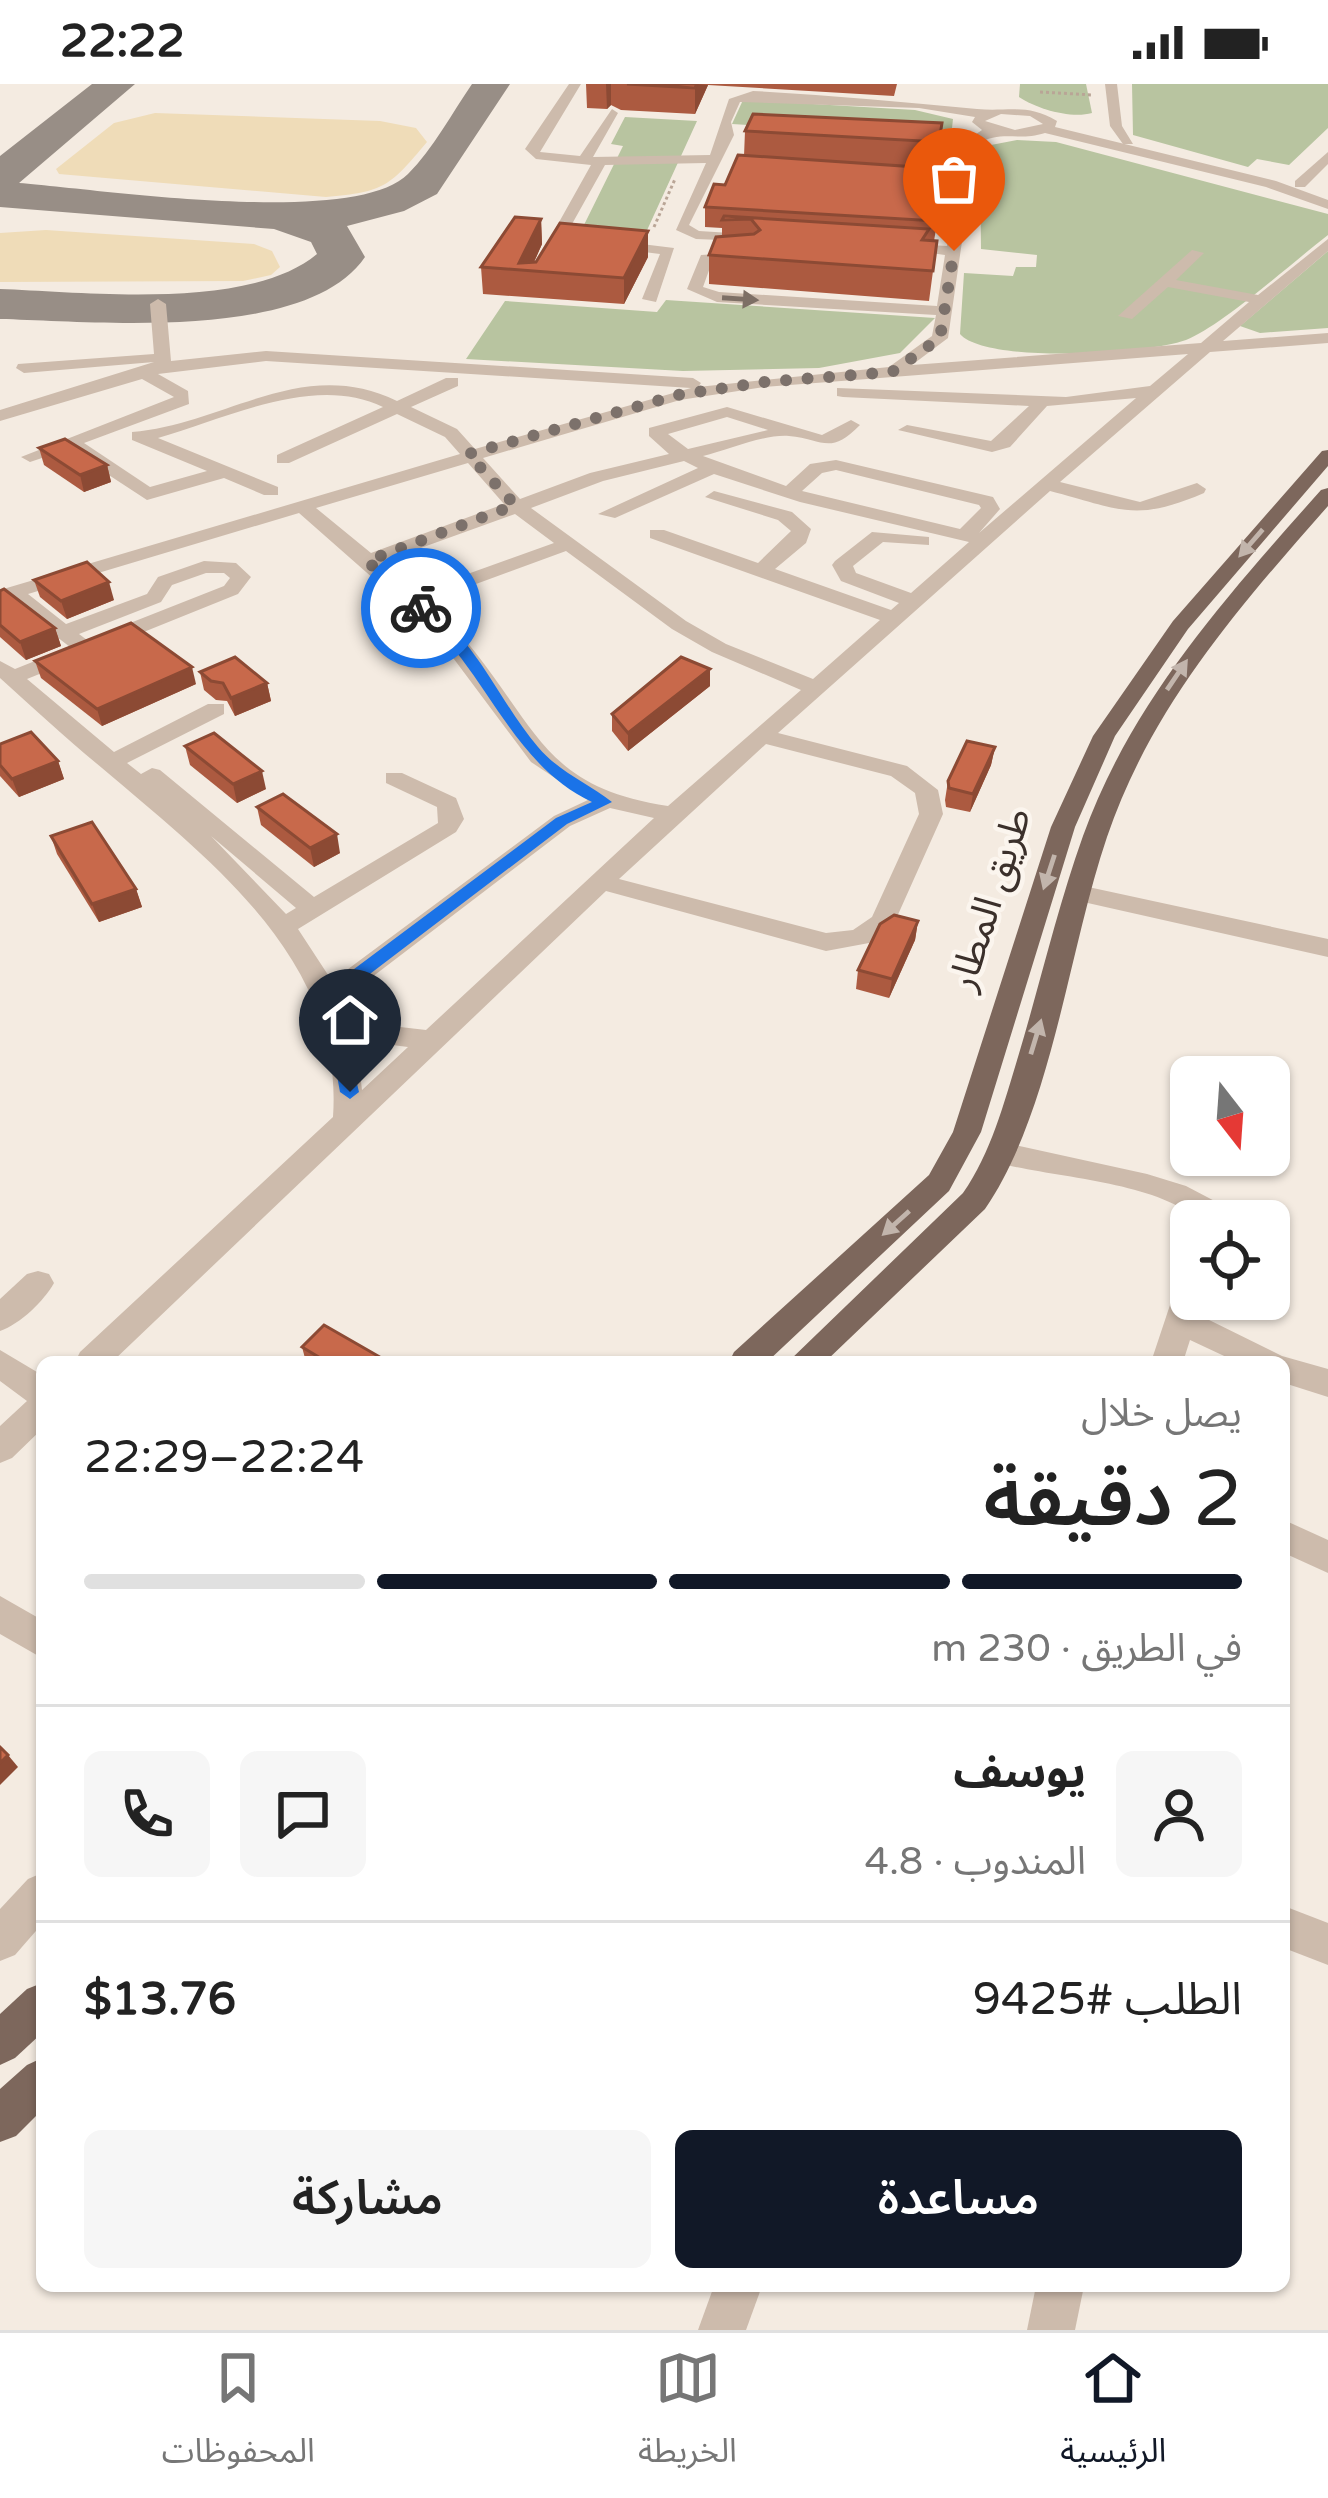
<!DOCTYPE html>
<html lang="ar">
<head>
<meta charset="utf-8">
<style>
	:root { --surface:#fff; --page:#f6f6f6; --text:#222; --muted:#767676; --line:#e0e0e0; --accent:#111827 }
	body { margin:0; font-family:"Varela Round","Noto Sans Arabic",sans-serif; background:var(--page); color:var(--text); direction:rtl; height:100vh; display:flex; flex-direction:column; font-size:45px; white-space:nowrap }
	* { box-sizing:border-box; margin:0 }
	p { font-size:39px; color:var(--muted) }
	.icon { flex:none; width:66px; height:66px; fill:none; stroke:currentColor; stroke-width:2; stroke-linecap:round; stroke-linejoin:round }
	.map { position:relative; flex:1; overflow:hidden; direction:ltr }
	.panel { position:absolute; left:36px; top:1272px; width:1254px; height:936px; display:flex; flex-direction:column; background:var(--surface); border-radius:18px; box-shadow:0 3px 9px #0004; direction:rtl }
	.panel>* { flex:none }
	.needle { width:78px; rotate:163deg }
	.fabs { position:absolute; left:1170px; top:972px; display:grid; gap:24px }
	.fabs a { display:grid; place-items:center; width:120px; height:120px; border-radius:18px; background:var(--surface); box-shadow:0 3px 9px #0004; font-size:60px }
	.pin { position:absolute; display:grid; place-items:center; width:102px; height:102px; color:#fff; margin:-123px -51px; border-radius:50% 50% 50% 0; rotate:-45deg; box-shadow:0 0 12px #0007 }
	.pin .icon { rotate:45deg }
	.courier { position:absolute; display:grid; place-items:center; width:120px; height:120px; margin:-60px; border:9px solid #1a73e8; border-radius:50%; background:#fff; color:#222; box-shadow:0 3px 15px #0007 }
	.headline em { font-style:normal; font-weight:600 }
	.headline div { display:flex; flex-direction:column-reverse }
	.headline { display:flex; align-items:center; justify-content:space-between; height:204px; padding:0 48px }
	h1 { font-size:78px; font-weight:600; line-height:90px }
	.bar { display:grid; grid-template-columns:repeat(4,1fr); gap:18px 12px; align-content:center; height:144px; padding:0 48px }
	.bar i { height:15px; border-radius:9px; background:var(--line) }
	.bar .selected { background:var(--accent) }
	.bar p { grid-column:span 4 }
	.line { display:flex; align-items:center; gap:30px; padding:0 48px; border-top:3px solid var(--line) }
	.line div { flex:1 }
	.round { display:grid; place-items:center; flex:none; width:126px; height:126px; border-radius:18px; background:var(--page) }
	.button { display:flex; gap:24px; margin-top:auto; padding:24px 48px }
	.button a { flex:1; height:138px; border-radius:18px; background:var(--accent); color:#fff; font-size:48px; font-weight:600; line-height:138px; text-align:center }
	.button a+a { background:var(--page); color:var(--text) }
	.status { display:flex; justify-content:space-between; align-items:center; height:84px; padding:0 60px; background:var(--surface); direction:ltr }
	.status svg { height:33px; fill:currentColor }
	.tabs { display:flex; justify-content:space-around; align-items:center; height:168px; border-top:3px solid var(--line); background:var(--surface); font-size:33px; color:var(--muted) }
	.tabs a { display:grid; justify-items:center; gap:6px }
	.tabs .selected { color:var(--accent) }
	.map>svg:first-child { display:block }
	.green { fill:#b8c4a0 }
	.sand { fill:#efdcb8 }
	.lines { fill:none; stroke-linecap:round; stroke-linejoin:round }
	.taxiway { fill:#988e86; fill-rule:evenodd }
	.path { stroke:#b9a596; stroke-width:3; stroke-dasharray:3 3; stroke-linecap:butt }
	.minor { fill:#cdbbac; fill-rule:evenodd }
	.major { fill:#7d675c; fill-rule:evenodd }
	.wall { fill:#ac5a40 }
	.shaded-wall { fill:#8c4a34 }
	.building { fill:#c8694b; stroke:#8c4a34; stroke-width:3 }
	.oneway { fill:#7d6f65 }
	.oneway2 { fill:#c2b5ac }
	.route { fill:#1a73e8 }
	.done { stroke:#7c716b; stroke-width:12; stroke-dasharray:0 21.6 }
	.labels { text-anchor:middle; dominant-baseline:central; stroke-width:9; stroke-linejoin:round; paint-order:stroke }
	.street-label { font-size:39px; fill:#3b302b; stroke:#fbf5ee }
</style>
</head>
<body>
<div class="status"><b>22:22</b><svg viewBox="0 0 49 12"><path d="M0 12V9h3v3zM5 12V6h3v6zM10 12V3h3v9zM15 12V0h3v12zM26 1h20v11H26zM47 4h2v5h-2z"/></svg></div>
<div class="map">
<svg width="1328" height="2246" viewBox="0 0 1328 2246">
	<rect width="100%" height="100%" fill="#f4ebe1"/>
	<g class="green">
		<path d="M1020,0H1086L1092,29C1071,35 1037,25 1019,13Z"/>
		<polygon points="1132,0 1328,0 1328,44 1289,81 1257,75 1248,83 1133,51"/>
		<polygon points="743,16 915,26 953,35 952,44 909,51 732,40"/>
		<polygon points="625,33 697,37 643,155 580,149 623,62 611,60"/>
		<path d="M1017,56L1056,58L1328,130V151C1294,177 1222,242 1186,256C1148,270 986,280 960,250L964,189L1013,192L1016,183H1036L1037,171L981,165L980,69L991,61Z"/>
		<polygon points="1328,167 1328,244 1260,249 1240,242"/>
		<polygon points="666,216 935,234 900,269 819,284 683,287 466,275 505,217 657,228"/>
	</g>
	<g class="sand">
		<path d="M155,29L380,37L416,44L427,58C390,102 385,108 326,113L59,90L56,85L114,39Z"/>
		<polygon points="46,146 254,160 272,167 280,183 271,191 243,197 0,198 0,149"/>
	</g>
	<g class="lines">
		<path class="taxiway" d="M92,0H135L19,99C98,105 355,144 408,90C433,65 452,29 472,0H510L437,110L404,127L347,142L365,173C306,259 93,237 0,235V205C86,208 249,227 317,170L311,158L274,145L0,123V72Z"/>
		<g class="path">
			<polyline points="1040,8 1093,11"/>
			<polyline points="654,143 675,95"/>
		</g>
		<g class="minor">
			<path d="M569,0H581L540,68L580,72L612,25L618,29L593,73L710,71L729,15L753,7C828,11 902,18 977,25C1008,28 1027,19 1057,37L1055,43L1276,97L1328,116V125L1266,103L1045,49C1016,58 1002,45 976,61L948,254L912,281L1201,259L1249,218L1168,203L1132,235L1118,232L1192,166L1204,169L1176,196L1258,211L1328,155V167L1223,257L1328,249V259L1210,268L1060,398L1140,418L1197,399L1206,405L1204,409C1134,439 1120,425 1050,407L778,649L907,682L938,706L943,730L892,844L869,859L826,867L606,807L112,1278H75L80,1268L333,1033C344,876 210,776 102,684C69,657 33,624 0,594V577L15,585L70,563L9,516L0,518V506L460,370L445,353L397,330L289,379H277V371L383,323C314,290 228,334 158,354L278,403V411H264L224,394L147,416L69,365L30,378L21,373L174,313L142,295L0,337V326L154,278L24,289L16,284L18,280L154,270L150,220L158,215L166,220L171,277L266,267L693,294L701,299L698,303L889,283L932,252L936,231L717,218L687,205L701,171L748,168L755,172L753,175L712,178L703,203L719,208L937,222L945,171L887,163L894,159L947,162L963,59L982,46L972,38L975,33L919,24L740,18L731,38L734,51L689,141L699,147L763,151L768,158L696,155L676,146L706,79L605,81L553,174L546,178L539,174L591,81L536,75L525,65ZM1001,30L1030,32L1043,40L1015,46L985,37ZM1188,270L1150,302L1066,313L837,304V312L843,313L1029,322L991,357L907,341L898,346L992,368L1010,363L1047,322L1136,314L979,449L1000,425L993,413L836,376L810,380L786,402L703,372C728,366 764,350 789,352C823,355 830,372 860,341L851,336L822,351L727,323L649,344V352L669,370L590,389L520,415L483,374L680,316L764,303ZM266,277L691,304L475,365L457,345L411,323L458,302V294H446L397,317C302,271 226,340 132,348V356L207,387L150,403L84,359L189,320L188,307L158,290ZM727,333L768,346L688,365L668,350ZM684,377L698,384L598,430L615,434L714,390L800,418L969,458L911,509L856,489L853,482L883,458L929,461V453L872,448L835,477L832,481L841,497L899,519L891,526L775,485L806,459L811,445L792,428L714,407L705,413L778,436L791,447L758,479L664,446H650V454L880,536L813,595L726,560L686,537L531,424L603,397ZM468,379L504,420L371,469L316,424ZM836,386L979,421L981,424L960,445L802,407L822,389ZM299,429L433,547L531,678L588,716L554,732L332,897L298,845L456,748L464,735L456,714L402,689H386V699L437,723L438,739L314,813L160,686L152,684L141,690L127,679L224,630V620H208L114,668L27,595L238,510L251,493L236,479L204,477L158,493L147,510L66,540L28,510ZM515,430L554,459L462,492V500H476L566,467L672,545L712,568L801,606L668,722C550,704 540,651 475,568C449,534 415,506 382,478ZM206,489H224L230,494L224,502L87,556L79,550L161,518L172,501ZM766,660L891,692L915,709L919,730L872,833L853,846L826,849L619,795ZM610,724L654,734L426,946L366,939L348,931L342,916L570,742ZM211,752L296,824L286,830ZM356,956L361,957L408,963L362,1006Z"/>
			<polygon points="1105,0 1117,0 1122,42 1133,60 1123,60 1110,42"/>
			<polygon points="1328,68 1328,80 1305,103 1295,103 1295,97"/>
			<polygon points="609,156 674,164 656,218 642,215 660,170 604,163"/>
			<polygon points="1079,801 1328,855 1328,873 1070,815 1066,809"/>
			<path d="M1001,1058L1147,1090L1186,1102L1226,1123L1229,1137H1199C1156,1096 1048,1094 991,1077L986,1069L991,1061Z"/>
			<path d="M38,1187L49,1190L54,1199C44,1217 20,1240 0,1247V1215L27,1190Z"/>
			<polygon points="1191,1193 1191,1215 1204,1215 1199,1231 1282,1272 1328,1285 1328,1313 1284,1299 1284,1278 1237,1278 1190,1256 1183,1278 1151,1278 1175,1206 1180,1197"/>
			<polygon points="0,1266 42,1291 42,1345 12,1374 0,1379 0,1342 27,1317 0,1297"/>
			<polygon points="1284,1436 1328,1456 1328,1489 1284,1469"/>
			<polygon points="0,1512 42,1536 42,1574 0,1550"/>
			<polygon points="42,1789 42,1840 15,1871 0,1877 0,1825 28,1795"/>
			<polygon points="1284,1822 1328,1839 1328,1881 1284,1864"/>
			<polygon points="714,2202 762,2202 746,2246 698,2246"/>
			<polygon points="1036,2202 1084,2202 1075,2246 1027,2246"/>
		</g>
		<g class="major">
			<polygon points="1328,366 1328,382 1188,545 1115,652 1075,743 981,1048 949,1107 767,1278 729,1278 734,1268 929,1091 953,1048 1051,743 1093,652 1173,537 1322,367"/>
			<path d="M1328,404V422C1239,523 1151,623 1107,753C1068,868 1052,1027 985,1125L825,1278H788L963,1109C991,1069 1004,1019 1018,973C1040,900 1057,825 1083,752C1132,616 1227,512 1321,406Z"/>
			<polygon points="42,1899 42,1949 15,1974 0,1981 0,1930 27,1905"/>
			<polygon points="42,1974 42,2026 16,2052 0,2058 0,2005 27,1981"/>
		</g>
	</g>
	<g class="wall">
		<polygon points="586,0 897,0 894,12 708,1 695,30 621,26 611,21 607,25 587,24"/>
		<polygon points="942,39 936,84 946,85 934,157 937,157 929,217 709,200 709,171 722,153 722,144 705,143 705,123 725,101 744,72 745,47"/>
		<polygon points="541,135 542,160 534,178 648,147 648,173 624,220 483,210 481,183"/>
		<polygon points="39,364 107,381 111,398 84,408 44,381"/>
		<polygon points="34,496 114,516 67,535 40,513"/>
		<polygon points="0,507 55,544 61,562 26,576 0,553"/>
		<polygon points="35,577 196,600 102,642 41,594"/>
		<polygon points="710,585 710,602 628,667 612,647 612,630"/>
		<polygon points="200,588 267,599 271,617 235,632 227,617 216,616 204,606"/>
		<polygon points="0,660 58,677 64,695 19,713 0,692"/>
		<polygon points="185,662 266,705 237,719 190,681"/>
		<polygon points="995,663 991,681 970,728 946,723 945,716 948,697"/>
		<polygon points="257,723 340,769 314,783 261,741"/>
		<polygon points="51,752 136,805 142,823 99,838 57,770"/>
		<polygon points="918,837 915,856 889,914 856,905 858,886"/>
		<polygon points="302,1263 385,1276 385,1278 306,1278"/>
	</g>
	<g class="shaded-wall">
		<polygon points="606,0 611,0 611,21 607,25"/>
		<polygon points="697,0 708,1 695,30 695,4"/>
		<polygon points="541,135 542,160 530,187 519,179"/>
		<polygon points="648,147 648,173 624,220 624,194"/>
		<polygon points="107,381 111,398 84,408 80,391"/>
		<polygon points="109,498 114,516 67,535 61,517"/>
		<polygon points="55,544 61,562 26,576 20,558"/>
		<polygon points="192,583 196,600 102,642 97,625"/>
		<polygon points="710,585 710,602 628,667 628,649"/>
		<polygon points="267,599 271,617 235,632 231,614"/>
		<polygon points="995,663 991,681 970,728 973,710"/>
		<polygon points="58,677 64,695 19,713 12,695"/>
		<polygon points="262,687 266,705 237,719 233,700"/>
		<polygon points="337,750 340,769 314,783 310,764"/>
		<polygon points="136,805 142,823 99,838 92,820"/>
		<polygon points="918,837 915,856 889,914 892,895"/>
		<polygon points="8,1671 18,1683 0,1701 0,1679"/>
	</g>
	<g class="building">
		<polygon points="627,0 697,0 695,4"/>
		<polygon points="753,30 942,39 939,58 745,47"/>
		<polygon points="738,71 946,85 936,137 705,123 714,100 725,101"/>
		<polygon points="724,132 929,145 922,156 937,157 933,187 709,171 716,153 754,150 760,146 751,135 722,136"/>
		<polygon points="515,133 541,135 519,179 536,178 560,139 648,147 624,194 481,183"/>
		<polygon points="65,355 107,381 80,391 39,364"/>
		<polygon points="87,478 109,498 61,517 34,496"/>
		<polygon points="4,505 55,544 20,558 0,541 0,507"/>
		<polygon points="131,539 192,583 97,625 35,577"/>
		<polygon points="235,573 267,599 231,614 223,599 211,597 200,588"/>
		<polygon points="681,573 710,585 628,649 612,630"/>
		<polygon points="31,648 58,677 12,695 0,681 0,660"/>
		<polygon points="214,649 262,687 233,700 185,662"/>
		<polygon points="967,657 995,663 973,710 949,704 948,697"/>
		<polygon points="283,710 337,750 310,764 257,723"/>
		<polygon points="92,738 136,805 92,820 51,752"/>
		<polygon points="894,831 918,837 892,895 858,886 880,840"/>
		<polygon points="324,1241 385,1276 383,1278 327,1278 302,1263"/>
		<polygon points="0,1663 8,1671 0,1679"/>
	</g>
	<defs><path id="oneway-solid" d="M-6-.8H1V-3.2L6.5 0L1 3.2V.8H-6Z" transform="scale(3)"/></defs>
	<use class="oneway" href="#oneway-solid" transform="translate(740 215) rotate(4)"/>
	<g class="oneway2">
		<use href="#oneway-solid" transform="translate(1251 459) rotate(131)"/>
		<use href="#oneway-solid" transform="translate(1177 591) rotate(-56)"/>
		<use href="#oneway-solid" transform="translate(1049 788) rotate(108)"/>
		<use href="#oneway-solid" transform="translate(1036 953) rotate(-73)"/>
		<use href="#oneway-solid" transform="translate(896 1139) rotate(138)"/>
	</g>
	<path class="route" d="M421,520C474,549 499,618 538,663C559,688 588,699 612,718L567,740L337,915L359,1008L350,1015L340,1008L322,909L556,734L592,718C530,689 501,627 461,574C448,557 431,542 416,526Z"/>
	<g class="lines">
		<polyline class="done" points="421,524 367,477 515,421 468,370 678,311 764,298 892,288 940,254 954,167"/>
	</g>
	<g class="labels">
		<g class="street-label">
			<text transform="translate(990 815) rotate(-72)">طريق المطار</text>
		</g>
	</g>
</svg>
<div class="fabs">
<a><svg class="needle" viewBox="-14 -14 28 28"><path d="M0-13l5 13h-10z" fill="#e53935"/><path d="M0 13l5-13h-10z" fill="#767676"/></svg></a>
<a><svg class="icon" aria-label="locate" viewBox="0 0 24 24"><circle cx="12" cy="12" r="6"/><path d="M12 2v4M12 18v4M2 12h4M18 12h4"/></svg></a>
</div>
<div class="pin" style="left:954px;top:167px;background:#ea580c"><svg class="icon" aria-label="bag" viewBox="0 0 24 24"><path d="M5 8h14l-1 12H6zM9 8a3 3 0 0 1 6 0"/></svg></div>
<div class="pin" style="left:350px;top:1008px;background:#1f2937"><svg class="icon" aria-label="home" viewBox="0 0 24 24"><path d="M3 11l9-7 9 7M6 9v11h12V9"/></svg></div>
<div class="courier" style="left:421px;top:524px"><svg class="icon" aria-label="bike" viewBox="0 0 24 24"><circle cx="6" cy="16" r="4"/><circle cx="18" cy="16" r="4"/><path d="M6 16l4-8h5l3 8M10 8l3 8H6M13 5h3"/></svg></div>
<section class="panel">
<div class="headline"><div><h1>2 دقيقة</h1><p>يصل خلال</p></div><em>22:24–22:29</em></div>
<div class="bar"><i class="selected"></i><i class="selected"></i><i class="selected"></i><i></i><p>في الطريق · 230 m</p></div>
<div class="line" style="height:216px"><a class="round"><svg class="icon" aria-label="person" viewBox="0 0 24 24"><circle cx="12" cy="8" r="4"/><path d="M4 21q1-7 8-7t8 7"/></svg></a><div><b>يوسف</b><p>المندوب · 4.8</p></div><a class="round"><svg class="icon" aria-label="chat" viewBox="0 0 24 24"><path d="M4 5h16v11H9l-5 4z"/></svg></a><a class="round"><svg class="icon" aria-label="phone" viewBox="0 0 24 24"><path d="M5 4h4l2 5-3 2q2 4 5 5l2-3 5 2v4C11 20 4 13 5 4z"/></svg></a></div>
<div class="line" style="height:156px"><div>الطلب #9425</div><b>$13.76</b></div>
<div class="button"><a>مساعدة</a><a>مشاركة</a></div>
</section>
</div>
<nav class="tabs">
<a class="selected"><svg class="icon" aria-label="home" viewBox="0 0 24 24"><path d="M3 11l9-7 9 7M6 9v11h12V9"/></svg>الرئيسية</a>
<a><svg class="icon" aria-label="map" viewBox="0 0 24 24"><path d="M3 6l6-2 6 2 6-2v14l-6 2-6-2-6 2zM9 4v14M15 6v14"/></svg>الخريطة</a>
<a><svg class="icon" aria-label="saved" viewBox="0 0 24 24"><path d="M7 4h10v16l-5-4-5 4z"/></svg>المحفوظات</a>
</nav>
</body>
</html>
